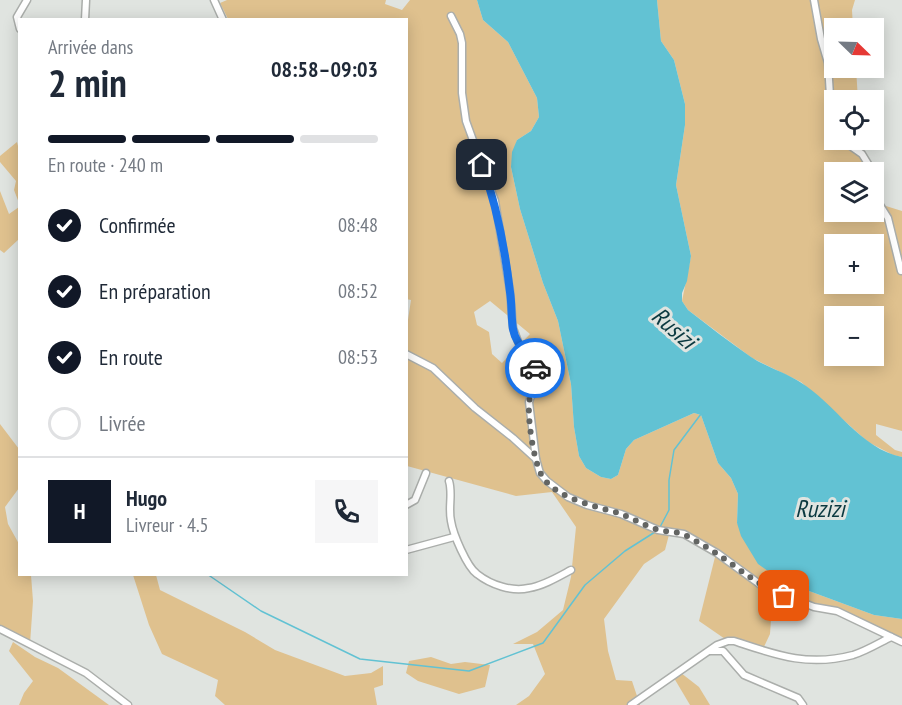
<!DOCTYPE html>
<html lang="fr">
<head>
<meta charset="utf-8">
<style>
	:root { --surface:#fff; --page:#f6f6f7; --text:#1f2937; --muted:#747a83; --line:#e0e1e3; --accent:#111827 }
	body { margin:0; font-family:"PT Sans Narrow",sans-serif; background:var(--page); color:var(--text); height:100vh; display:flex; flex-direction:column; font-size:22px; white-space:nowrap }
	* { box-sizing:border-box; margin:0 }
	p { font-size:20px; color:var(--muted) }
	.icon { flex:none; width:33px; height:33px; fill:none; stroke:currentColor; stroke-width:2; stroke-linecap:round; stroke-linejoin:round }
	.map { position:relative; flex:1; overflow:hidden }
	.drawer { position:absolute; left:18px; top:18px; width:390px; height:558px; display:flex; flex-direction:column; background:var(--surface); border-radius:0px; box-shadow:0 3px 15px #0003 }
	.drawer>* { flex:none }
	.needle { width:39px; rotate:113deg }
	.controls { position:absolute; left:824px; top:18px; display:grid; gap:12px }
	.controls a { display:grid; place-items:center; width:60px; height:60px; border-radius:0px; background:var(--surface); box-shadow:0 3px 15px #0003; font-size:30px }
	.pin { position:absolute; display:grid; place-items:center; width:51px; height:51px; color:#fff; margin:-26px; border-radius:12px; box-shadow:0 3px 9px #0006 }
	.courier { position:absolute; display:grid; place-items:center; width:60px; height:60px; margin:-30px; border:4px solid #1a73e8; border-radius:50%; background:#fff; color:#222; box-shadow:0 2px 8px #0007 }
	.head em { font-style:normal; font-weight:800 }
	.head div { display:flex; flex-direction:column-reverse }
	.head { display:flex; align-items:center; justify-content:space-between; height:102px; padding:0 30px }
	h1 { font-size:39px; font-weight:800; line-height:45px }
	.bar { display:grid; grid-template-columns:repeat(4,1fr); gap:9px 6px; align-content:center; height:72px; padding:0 30px }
	.bar i { height:8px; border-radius:4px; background:var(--line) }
	.bar .on { background:var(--accent) }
	.bar p { grid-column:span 4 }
	.line { display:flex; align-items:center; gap:15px; padding:0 30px; border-top:2px solid var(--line) }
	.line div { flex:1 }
	.round { display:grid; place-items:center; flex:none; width:63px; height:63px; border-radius:0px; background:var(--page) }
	ol { padding:0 30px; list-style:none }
	li { display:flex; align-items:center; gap:18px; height:66px }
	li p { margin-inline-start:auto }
	li .icon { padding:6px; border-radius:50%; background:var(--accent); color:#fff; stroke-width:4 }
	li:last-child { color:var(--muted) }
	li i { width:33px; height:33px; border:3px solid var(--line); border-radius:50% }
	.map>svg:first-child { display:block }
	.green { fill:#dfc18e; fill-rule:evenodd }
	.water { fill:#62c2d3 }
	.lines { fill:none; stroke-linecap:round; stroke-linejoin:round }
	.stream { stroke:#62c2d3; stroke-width:1.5 }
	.minor-casing { stroke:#abaeab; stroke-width:9 }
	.minor { stroke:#fff; stroke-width:6 }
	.done { stroke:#636563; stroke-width:6; stroke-dasharray:0 10.8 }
	.route { stroke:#1a73e8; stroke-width:8 }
	.labels { text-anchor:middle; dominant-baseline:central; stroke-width:6; stroke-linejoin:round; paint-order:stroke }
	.water-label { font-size:24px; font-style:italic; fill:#0b3940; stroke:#e0e4e0 }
</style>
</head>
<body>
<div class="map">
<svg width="902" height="705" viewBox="0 0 902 705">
	<rect width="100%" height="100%" fill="#e0e4e0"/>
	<g class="green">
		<path d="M227,0H386L385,4L402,10L410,0H477L483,20L508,42L537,98L539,117L531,131L517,140L511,167L520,209L543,283L558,321L571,384L574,427L579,456L586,468L601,477L611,479L618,475L626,449L634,440L694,413L701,415L718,463L731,478L738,494L737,523L782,581L874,615L902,619V642L837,611L773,592L770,634L762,651L728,641L699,621L716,553L690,538L670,531L665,550L644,564L604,619L608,651L616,680L632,681L640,705H516L529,696L545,674L533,644H513L537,632L563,610L571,577L576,527L552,492L516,496L407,466L406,333L411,300L406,299V20L228,19L220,3ZM490,301L530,334L502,363L492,354L489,332L477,325L474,312Z"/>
		<path d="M657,0H855L852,10L853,28H834V68H856L858,100H834V140H862L866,172H834V212H873V202L902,211V431L876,424V435L895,450L902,452V457L893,455L868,442L801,382L752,358L688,310L682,301L691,256L676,185L685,125V104L674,60L661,41ZM834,244H873V284H834ZM834,316H873V356H834Z"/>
		<polygon points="17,142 20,154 19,203 14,190 16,181 0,162 0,156"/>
		<polygon points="0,191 9,214 19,207 19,239 4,253 0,250"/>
		<polygon points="0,424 19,449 19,488 5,507 8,524 19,544 20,574 31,575 33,601 30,644 0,629"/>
		<polygon points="133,575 156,575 160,590 245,632 275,650 345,676 371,673 383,666 383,685 374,688 377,705 225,705 215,696 218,680 162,654 149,625"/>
		<polygon points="13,642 35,657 58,668 109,705 19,705 24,693 33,681 9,651"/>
		<polygon points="431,657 451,664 465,662 490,665 485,687 459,694 418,681 406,673 409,661"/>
		<polygon points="681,673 699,687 710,705 690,705 674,678"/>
	</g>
	<path class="water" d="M477,0H657L661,41L674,60L685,104V125L676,185L691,256L687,281L682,293V301L688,310C709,326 729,342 751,357C766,367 784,372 800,382C835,403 860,449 902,457V619L874,615L782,581L758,564L741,536L737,523L738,494L731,478L718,463L701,415L694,413L634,440L626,449L618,475L611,479L601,477L586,468L579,456L574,427L571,384L558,321L543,283L520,209L511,167L512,152L517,140L531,131L539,117L537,98L508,42L483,20Z"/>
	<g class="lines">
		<g class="stream">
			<polyline points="659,529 669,510 669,480 674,450 701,414"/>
			<polyline points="207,574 261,611 360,659 469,671 543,643 585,585 625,551 655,532"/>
		</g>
		<defs>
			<g id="minor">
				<polyline points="214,0 223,20"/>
				<polyline points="814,0 821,39 828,63 830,96 834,128"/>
				<polyline points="451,16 460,34 462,43 462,93 466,121 495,201 510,291 513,328 520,347 535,367 536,381 529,402 536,459"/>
				<polyline points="85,20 86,0"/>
				<polyline points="20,29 17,17 27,0"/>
				<polyline points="842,140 862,154 873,172"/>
				<polyline points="873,174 878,202 888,218 901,271"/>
				<polyline points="406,354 433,368 475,408 513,438 536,459 540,473 547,481 568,497 587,505 621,514 658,530 684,534 717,553 765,588 814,607 837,611 902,642"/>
				<path d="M449,481C453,494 448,507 451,521C453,534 467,567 477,574C491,585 512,592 529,588C543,586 558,577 571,570"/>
				<polyline points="406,505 415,500 426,473"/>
				<polyline points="406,550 454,537"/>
				<polyline points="0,629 86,673 128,705"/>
				<polyline points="710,651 723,651 744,675 798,698 803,705"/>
				<path d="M631,705L717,645L728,641H734C776,655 808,667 853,655C866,651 879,643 891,637"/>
			</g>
		</defs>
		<use href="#minor" class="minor-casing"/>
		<use href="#minor" class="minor"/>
	</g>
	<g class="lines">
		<path class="done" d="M535,368C537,382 530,391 529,404C528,421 533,456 540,472C550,497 595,506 618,513C631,517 643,525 656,529C663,532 671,531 679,533C686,535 693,539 699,543C729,559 752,583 784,596"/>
		<path class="route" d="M482,165C497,206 505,249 510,292C512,304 511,317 513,329C516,346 530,353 535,368"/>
	</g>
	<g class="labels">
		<g class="water-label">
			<text transform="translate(674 328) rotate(41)">Rusizi</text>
			<text x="820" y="508">Ruzizi</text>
		</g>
	</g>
</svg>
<div class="controls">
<a><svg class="needle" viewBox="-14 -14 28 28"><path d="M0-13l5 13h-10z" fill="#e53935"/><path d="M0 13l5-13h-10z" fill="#747a83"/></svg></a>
<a><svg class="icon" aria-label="locate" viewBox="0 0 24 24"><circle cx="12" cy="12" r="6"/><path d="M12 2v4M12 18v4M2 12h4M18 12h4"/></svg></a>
<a><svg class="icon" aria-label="layers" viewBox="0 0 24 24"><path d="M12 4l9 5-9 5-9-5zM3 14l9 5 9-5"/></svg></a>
<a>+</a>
<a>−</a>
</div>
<div class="pin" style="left:784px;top:596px;background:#ea580c"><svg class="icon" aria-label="bag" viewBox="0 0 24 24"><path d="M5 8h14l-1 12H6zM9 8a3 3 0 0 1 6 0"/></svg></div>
<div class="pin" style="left:482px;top:165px;background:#1f2937"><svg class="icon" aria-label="home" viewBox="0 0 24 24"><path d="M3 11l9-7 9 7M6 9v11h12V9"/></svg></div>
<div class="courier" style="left:535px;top:368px"><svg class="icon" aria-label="car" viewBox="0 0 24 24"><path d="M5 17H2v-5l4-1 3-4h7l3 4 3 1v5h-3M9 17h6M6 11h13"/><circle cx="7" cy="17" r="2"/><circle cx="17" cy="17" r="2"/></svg></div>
<section class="drawer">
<div class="head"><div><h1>2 min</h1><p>Arrivée dans</p></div><em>08:58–09:03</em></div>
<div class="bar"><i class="on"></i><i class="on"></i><i class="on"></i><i></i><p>En route · 240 m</p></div>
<ol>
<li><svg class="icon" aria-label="check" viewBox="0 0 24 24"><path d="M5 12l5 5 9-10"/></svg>Confirmée<p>08:48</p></li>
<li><svg class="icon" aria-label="check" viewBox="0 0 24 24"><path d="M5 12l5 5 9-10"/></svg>En préparation<p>08:52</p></li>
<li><svg class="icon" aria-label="check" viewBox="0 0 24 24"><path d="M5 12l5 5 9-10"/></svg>En route<p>08:53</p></li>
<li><i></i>Livrée</li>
</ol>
<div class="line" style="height:108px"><b class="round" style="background:var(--accent);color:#fff">H</b><div><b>Hugo</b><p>Livreur · 4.5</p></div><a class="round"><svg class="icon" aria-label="phone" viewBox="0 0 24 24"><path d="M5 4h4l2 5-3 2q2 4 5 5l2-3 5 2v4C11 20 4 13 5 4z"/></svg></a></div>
</section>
</div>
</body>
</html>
